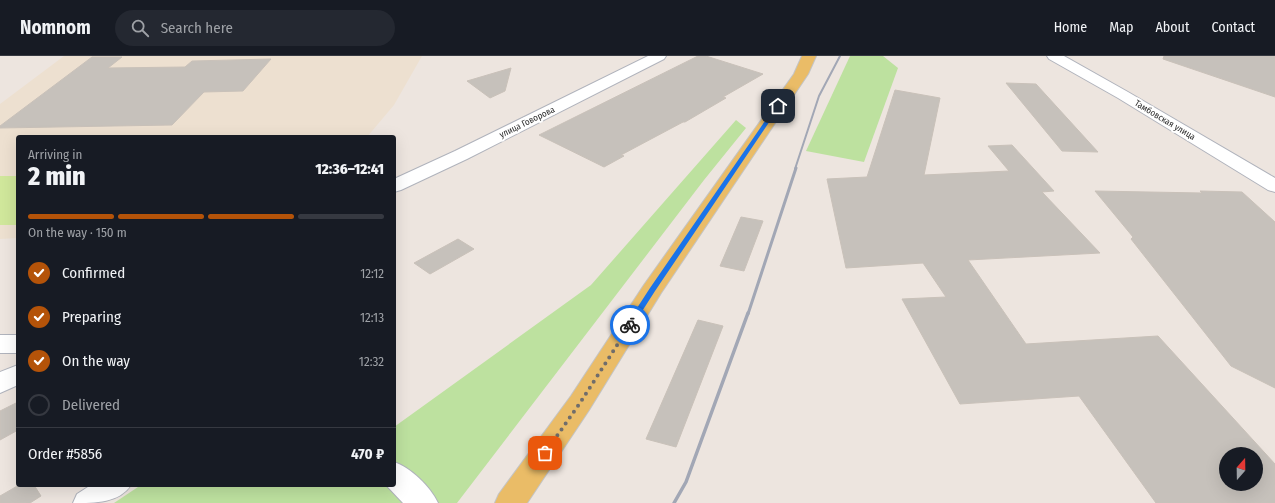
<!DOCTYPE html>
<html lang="en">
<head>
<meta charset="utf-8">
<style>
	:root { --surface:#171b24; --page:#242831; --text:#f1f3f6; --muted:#9ea1a6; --line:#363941; --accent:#b45309 }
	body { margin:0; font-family:"Fira Sans Condensed",sans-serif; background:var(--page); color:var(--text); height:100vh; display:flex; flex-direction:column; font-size:15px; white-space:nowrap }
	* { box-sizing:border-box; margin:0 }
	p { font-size:13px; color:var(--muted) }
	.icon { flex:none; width:22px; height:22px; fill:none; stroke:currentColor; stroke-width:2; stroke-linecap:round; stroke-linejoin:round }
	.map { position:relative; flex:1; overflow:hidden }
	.sheet { position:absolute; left:16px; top:79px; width:380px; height:352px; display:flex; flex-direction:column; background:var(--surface); border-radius:4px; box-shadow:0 4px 16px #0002 }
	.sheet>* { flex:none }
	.needle { width:26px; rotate:20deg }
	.buttons { position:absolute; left:1219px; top:391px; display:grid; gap:8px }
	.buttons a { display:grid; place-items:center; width:44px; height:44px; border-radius:50%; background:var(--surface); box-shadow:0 4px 16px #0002; font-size:20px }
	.pin { position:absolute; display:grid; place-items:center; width:34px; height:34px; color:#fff; margin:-17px; border-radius:8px; box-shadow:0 2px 6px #0006 }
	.courier { position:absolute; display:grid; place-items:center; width:40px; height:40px; margin:-20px; border:3px solid #1a73e8; border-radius:50%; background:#fff; color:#222; box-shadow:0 1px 5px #0007 }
	.head em { font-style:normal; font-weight:800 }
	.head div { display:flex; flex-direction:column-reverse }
	.head { display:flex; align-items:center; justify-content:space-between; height:68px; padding:0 12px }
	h1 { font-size:26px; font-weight:800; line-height:30px }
	.bar { display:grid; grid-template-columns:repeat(4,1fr); gap:6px 4px; align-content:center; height:48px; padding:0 12px }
	.bar i { height:5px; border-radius:3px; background:var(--line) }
	.bar .current { background:var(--accent) }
	.bar p { grid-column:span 4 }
	.line { display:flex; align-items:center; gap:10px; padding:0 12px; border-top:1px solid var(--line) }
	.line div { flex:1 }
	ol { padding:0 12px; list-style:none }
	li { display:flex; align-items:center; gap:12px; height:44px }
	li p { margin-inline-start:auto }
	li .icon { padding:4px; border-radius:50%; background:var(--accent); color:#fff; stroke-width:4 }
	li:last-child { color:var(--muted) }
	li i { width:22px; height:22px; border:2px solid var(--line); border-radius:50% }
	header { display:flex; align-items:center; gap:24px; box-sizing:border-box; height:56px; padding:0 20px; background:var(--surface); border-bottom:1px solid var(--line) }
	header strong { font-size:19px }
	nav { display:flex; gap:22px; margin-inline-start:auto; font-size:14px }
	.search { width:280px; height:36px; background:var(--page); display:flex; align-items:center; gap:10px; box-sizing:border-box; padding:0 14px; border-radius:22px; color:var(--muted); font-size:15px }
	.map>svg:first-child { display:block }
	.education { fill:#ede0d0 }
	.green { fill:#bde19f }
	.pitch { fill:#d0e79b }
	.building { fill:#c6c1bb; stroke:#c9c1b9; fill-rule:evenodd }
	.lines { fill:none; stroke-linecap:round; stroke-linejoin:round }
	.minor-casing { stroke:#b0b3bc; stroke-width:2 }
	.tertiary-casing { stroke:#b0b3bc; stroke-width:2 }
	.primary-casing { stroke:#c4c4c4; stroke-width:2 }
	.minor { fill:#fff; fill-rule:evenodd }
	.tertiary { fill:#fff; fill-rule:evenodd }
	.primary { fill:#eabc67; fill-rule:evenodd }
	.rail-far2 { stroke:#a2a7b5; stroke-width:2 }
	.rail-far1 { stroke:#a2a7b5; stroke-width:3 }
	.rail { stroke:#a2a7b5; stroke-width:3.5 }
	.route { fill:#1a73e8 }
	.done { stroke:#706d6b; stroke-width:4; stroke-dasharray:0 7.2 }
	.labels { text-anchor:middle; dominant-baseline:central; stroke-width:4; stroke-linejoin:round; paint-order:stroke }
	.far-street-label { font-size:9px; fill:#2c2c2c; stroke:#fff }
</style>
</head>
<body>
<header>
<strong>Nomnom</strong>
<div class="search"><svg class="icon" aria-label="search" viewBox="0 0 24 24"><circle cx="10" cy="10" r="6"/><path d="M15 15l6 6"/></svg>Search here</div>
<nav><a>Home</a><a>Map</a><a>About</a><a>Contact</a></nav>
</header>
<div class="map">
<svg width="1275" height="447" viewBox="0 0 1275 447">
	<rect width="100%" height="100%" fill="#ede5df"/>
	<polygon class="education" points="64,0 422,0 394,49 367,81 18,81 18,182 0,183 0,48"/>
	<g class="green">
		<polygon points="850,0 883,0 898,12 864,106 806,95"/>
		<polygon points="736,64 746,72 704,124 457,447 114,447 141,429 394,429 394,371 591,229"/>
	</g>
	<rect class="pitch" x="0" y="120" width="18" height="49"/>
	<g class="building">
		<polygon points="698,0 706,0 763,18 723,41 726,42 685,66 683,66 621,99 624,100 604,111 539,79"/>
		<polygon points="1164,0 1275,0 1275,41 1163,3"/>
		<polygon points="92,1 122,1 108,12 185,11 192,5 271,3 243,35 204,36 172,69 0,72 0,70"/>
		<polygon points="511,12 505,35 490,42 467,25"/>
		<polygon points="1006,27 1036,28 1098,96 1062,95"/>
		<path d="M895,34L940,42L924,119L1009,115L988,90L1012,89L1054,135L1042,136L1100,197L968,204L1026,288L1158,280L1275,408V447H1156L1079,340L960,348L902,243L946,241L923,207L846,212L827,123L867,121ZM1226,398H1256V428H1226Z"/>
		<polygon points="1095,135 1202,137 1200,135 1242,136 1275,166 1275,332 1231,310 1131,183 1133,181"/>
		<polygon points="741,161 763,165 744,215 720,210"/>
		<polygon points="458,183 474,193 430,218 414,207"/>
		<polygon points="698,264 723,270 676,391 646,383"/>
		<polygon points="18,346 18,374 0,384 0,355"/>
		<polygon points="19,429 34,429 41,440 30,447 0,447 0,440"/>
	</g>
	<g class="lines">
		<defs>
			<g id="minor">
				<polygon points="648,0 666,0 664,3 467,103 401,134 394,136 394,123 455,95"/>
				<rect x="0" y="279" width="18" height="18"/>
				<polygon points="18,309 18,329 0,337 0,316"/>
				<path d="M394,406C411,412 430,430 438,447H403L386,429H394Z"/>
				<path d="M91,429H131C119,447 96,447 73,447L77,438Z"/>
			</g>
			<polygon id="tertiary" points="1047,0 1064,0 1128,36 1275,122 1275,136 1268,134 1118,42 1049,3"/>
			<polygon id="primary" points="802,0 816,0 808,18 661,237 589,354 527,447 495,447 499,438 571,340 644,229 794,18"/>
		</defs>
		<use href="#minor" class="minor-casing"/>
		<use href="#tertiary" class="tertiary-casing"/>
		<use href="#primary" class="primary-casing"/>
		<use href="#minor" class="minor"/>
		<use href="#tertiary" class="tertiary"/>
		<use href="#primary" class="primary"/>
		<polyline class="rail-far2" points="795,113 819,40 840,0"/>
		<polyline class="rail-far1" points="748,258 796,112"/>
		<polyline class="rail" points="674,447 686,426 748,257"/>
	</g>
	<polygon class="route" points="776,49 780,50 655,235 632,271 627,271 626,269 650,232"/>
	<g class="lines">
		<polyline class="done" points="545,397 580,347 630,269"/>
	</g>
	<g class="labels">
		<g class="far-street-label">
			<text transform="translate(1165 64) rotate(31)">Тамбовская улица</text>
			<text transform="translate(527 66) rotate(-26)">улица Говорова</text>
		</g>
	</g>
</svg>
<div class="buttons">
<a><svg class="needle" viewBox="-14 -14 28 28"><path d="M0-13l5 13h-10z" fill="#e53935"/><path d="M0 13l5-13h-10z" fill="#9ea1a6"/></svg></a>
</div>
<div class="pin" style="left:545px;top:397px;background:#ea580c"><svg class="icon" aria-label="bag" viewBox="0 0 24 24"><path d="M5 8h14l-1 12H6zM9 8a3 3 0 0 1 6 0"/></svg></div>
<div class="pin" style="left:778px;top:50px;background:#1f2937"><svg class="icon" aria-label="home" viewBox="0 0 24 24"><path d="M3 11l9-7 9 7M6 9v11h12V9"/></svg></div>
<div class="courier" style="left:630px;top:269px"><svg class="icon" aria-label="bike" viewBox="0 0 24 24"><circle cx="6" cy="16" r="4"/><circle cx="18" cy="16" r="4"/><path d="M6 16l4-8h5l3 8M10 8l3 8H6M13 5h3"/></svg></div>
<section class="sheet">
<div class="head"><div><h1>2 min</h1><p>Arriving in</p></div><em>12:36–12:41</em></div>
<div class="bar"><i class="current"></i><i class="current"></i><i class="current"></i><i></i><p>On the way · 150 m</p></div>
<ol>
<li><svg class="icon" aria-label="check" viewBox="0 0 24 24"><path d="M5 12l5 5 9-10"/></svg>Confirmed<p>12:12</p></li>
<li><svg class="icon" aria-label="check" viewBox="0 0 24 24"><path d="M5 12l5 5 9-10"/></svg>Preparing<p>12:13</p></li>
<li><svg class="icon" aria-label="check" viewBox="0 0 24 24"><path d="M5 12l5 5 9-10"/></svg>On the way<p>12:32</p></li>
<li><i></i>Delivered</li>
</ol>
<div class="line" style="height:52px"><div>Order #5856</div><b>470 ₽</b></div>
</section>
</div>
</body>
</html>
